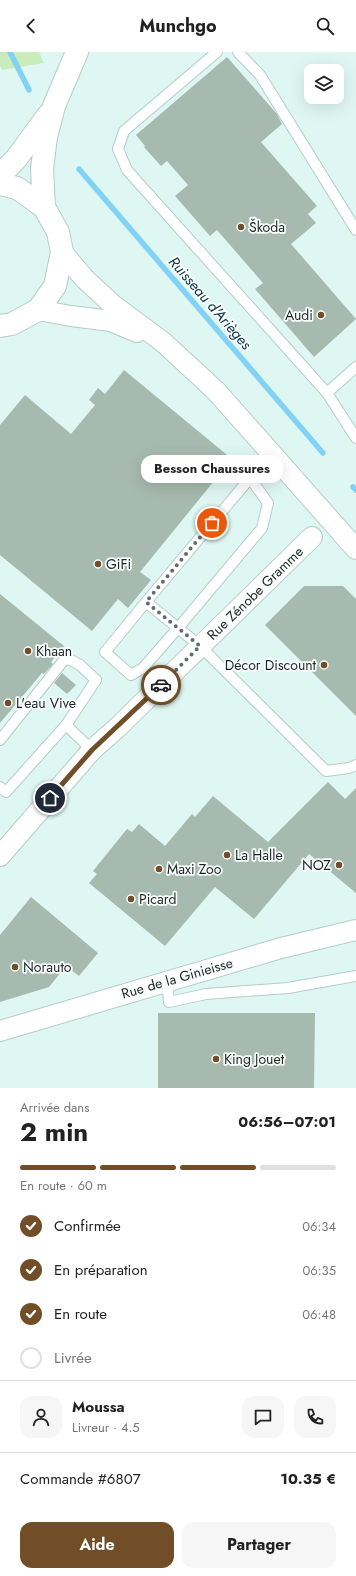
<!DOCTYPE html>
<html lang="fr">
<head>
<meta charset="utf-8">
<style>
	:root { --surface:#fff; --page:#f6f6f6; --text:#222; --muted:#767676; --line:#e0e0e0; --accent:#714e27 }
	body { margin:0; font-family:Jost,sans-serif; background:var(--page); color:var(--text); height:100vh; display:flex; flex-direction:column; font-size:15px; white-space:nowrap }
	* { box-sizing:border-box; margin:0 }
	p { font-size:13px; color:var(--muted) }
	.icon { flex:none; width:22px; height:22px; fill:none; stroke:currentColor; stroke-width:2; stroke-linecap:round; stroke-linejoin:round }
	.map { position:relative; height:1036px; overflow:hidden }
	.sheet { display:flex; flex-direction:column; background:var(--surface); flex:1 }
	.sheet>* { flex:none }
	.tools { position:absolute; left:304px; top:12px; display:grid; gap:8px }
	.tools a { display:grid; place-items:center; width:40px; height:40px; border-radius:8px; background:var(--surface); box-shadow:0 4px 16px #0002; font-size:20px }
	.pin { position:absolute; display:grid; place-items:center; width:34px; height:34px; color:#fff; margin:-17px; border:2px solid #fff; border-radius:50%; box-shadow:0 1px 4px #0007 }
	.courier { position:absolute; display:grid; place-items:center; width:40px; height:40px; margin:-20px; border:3px solid #714e27; border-radius:50%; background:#fff; color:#222; box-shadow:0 1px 5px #0007 }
	.bubble { position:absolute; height:28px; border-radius:12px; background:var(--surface); box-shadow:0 4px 16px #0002; font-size:13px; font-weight:700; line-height:28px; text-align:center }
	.headline em { font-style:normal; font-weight:700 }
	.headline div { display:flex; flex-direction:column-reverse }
	.headline { display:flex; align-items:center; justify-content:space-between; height:68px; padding:0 20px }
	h1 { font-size:26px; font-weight:700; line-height:30px }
	.bar { display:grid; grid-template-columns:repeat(4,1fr); gap:6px 4px; align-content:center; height:48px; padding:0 20px }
	.bar i { height:5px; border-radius:3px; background:var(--line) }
	.bar .selected { background:var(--accent) }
	.bar p { grid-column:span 4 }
	.line { display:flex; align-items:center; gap:10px; padding:0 20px; border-top:1px solid var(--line) }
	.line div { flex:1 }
	.round { display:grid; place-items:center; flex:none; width:42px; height:42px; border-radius:12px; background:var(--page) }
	ol { padding:0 20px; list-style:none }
	li { display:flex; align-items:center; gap:12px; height:44px }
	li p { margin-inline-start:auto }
	li .icon { padding:4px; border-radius:50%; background:var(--accent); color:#fff; stroke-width:4 }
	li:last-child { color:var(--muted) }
	li i { width:22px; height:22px; border:2px solid var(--line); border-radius:50% }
	.action { display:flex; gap:8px; margin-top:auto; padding:8px 20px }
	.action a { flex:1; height:46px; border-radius:12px; background:var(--accent); color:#fff; font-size:16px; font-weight:700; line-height:46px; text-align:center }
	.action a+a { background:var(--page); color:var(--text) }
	header { display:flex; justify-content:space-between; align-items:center; height:52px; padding:0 20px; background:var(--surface); font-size:18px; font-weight:700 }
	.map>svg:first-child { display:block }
	.green { fill:#caecbc }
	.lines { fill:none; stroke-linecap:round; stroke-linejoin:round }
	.stream { stroke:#82d2f6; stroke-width:5.5 }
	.building { fill:#a7baaf }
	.service-casing { stroke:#b5ccc7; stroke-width:12 }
	.minor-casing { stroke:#b5ccc7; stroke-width:22 }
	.tertiary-casing { stroke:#b5ccc7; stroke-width:24 }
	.service { stroke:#fff; stroke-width:10 }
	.minor { stroke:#fff; stroke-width:20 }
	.tertiary { stroke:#fff; stroke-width:22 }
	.done { stroke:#606e6b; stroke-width:4; stroke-dasharray:0 7.2 }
	.route { stroke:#714e27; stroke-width:5 }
	.poi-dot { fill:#714e27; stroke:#fafffe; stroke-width:1.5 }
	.labels { text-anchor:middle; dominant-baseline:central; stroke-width:3.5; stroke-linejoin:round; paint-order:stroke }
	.poi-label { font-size:14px; fill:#1c2523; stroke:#fafffe; text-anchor:start }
	.street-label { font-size:14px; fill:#1c2523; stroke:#fafffe }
	.water-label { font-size:15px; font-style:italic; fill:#103544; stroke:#fafffe }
</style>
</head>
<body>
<header><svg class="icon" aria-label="back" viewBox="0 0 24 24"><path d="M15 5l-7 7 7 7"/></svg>Munchgo<svg class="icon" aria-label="search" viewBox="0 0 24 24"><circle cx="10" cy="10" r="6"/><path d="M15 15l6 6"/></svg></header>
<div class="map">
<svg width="356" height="1036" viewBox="0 0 356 1036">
	<rect width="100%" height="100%" fill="#dff7f2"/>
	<polygon class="green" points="0,0 39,0 44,11 2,18 0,14"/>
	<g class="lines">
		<g class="stream">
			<polyline points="10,0 29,38"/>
			<polyline points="79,117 323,401"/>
			<polyline points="353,435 356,438"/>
		</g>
	</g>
	<g class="building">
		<polygon points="227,5 277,62 282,72 261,90 317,154 308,162 316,171 291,192 356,267 314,305 255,237 263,231 217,178 210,184 175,144 188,133 167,109 161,114 144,95 145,94 136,83"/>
		<polygon points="124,318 232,407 140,520 151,528 128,556 118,547 92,579 0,503 0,373 25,343 71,382 95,353 89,348 98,336 105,342"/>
		<polygon points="304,534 343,534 356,547 356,664 265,573"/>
		<polygon points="0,542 64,594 51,610 53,612 44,622 42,621 0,671"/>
		<polygon points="62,621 76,633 67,642 54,631"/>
		<polygon points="328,730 345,747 356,736 356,841 309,802 254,867 215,835 165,894 89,831 97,822 93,819 118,788 127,777 132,780 139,772 165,794 192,762 195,765 213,744 268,790"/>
		<polygon points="31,845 98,901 79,924 66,914 49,935 0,950 0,883"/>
		<polygon points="158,961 315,961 314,1036 158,1036"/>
	</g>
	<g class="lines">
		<defs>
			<g id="service">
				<polyline points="217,0 124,79 118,97 127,118 327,341 356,386"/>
				<polyline points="238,0 260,23 356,178"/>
				<polyline points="327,341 356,315"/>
				<polyline points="146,550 105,600 131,623 143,616 178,576 262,476 268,451 250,426 146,550 200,594 326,719 349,716 356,713"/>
				<polyline points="66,673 92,698"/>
				<polyline points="0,688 64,608 69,607 80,613 96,628 66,673 6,740 0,735"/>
				<polyline points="167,929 169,950 206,942 288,936 356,924"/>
			</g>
			<g id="minor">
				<polyline points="62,200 84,226 113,253 163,290 216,339 356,497"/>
				<polyline points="38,258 71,264 111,269 137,280"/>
				<polyline points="0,804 92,698 118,675 312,485"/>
				<polyline points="0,979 281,896 356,878"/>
			</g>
			<g id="tertiary">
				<polyline points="0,123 16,107 49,62"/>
				<polyline points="0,132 17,136 44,155 58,180 62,200 55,234 38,258 12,272 0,274"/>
				<polyline points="44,155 42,117 46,85 54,54 77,0"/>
			</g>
		</defs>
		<use href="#service" class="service-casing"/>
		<use href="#minor" class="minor-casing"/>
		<use href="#tertiary" class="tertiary-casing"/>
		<use href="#service" class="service"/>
		<use href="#minor" class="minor"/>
		<use href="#tertiary" class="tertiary"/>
	</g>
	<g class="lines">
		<polyline class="done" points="161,633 200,594 146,550 212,471"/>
		<polyline class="route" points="50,746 92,698 161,633"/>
	</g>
	<g class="poi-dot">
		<circle cx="241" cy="175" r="4"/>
		<circle cx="321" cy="263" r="4"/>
		<circle cx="98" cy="512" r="4"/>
		<circle cx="28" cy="599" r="4"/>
		<circle cx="324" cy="613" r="4"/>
		<circle cx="8" cy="651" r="4"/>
		<circle cx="227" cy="803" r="4"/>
		<circle cx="339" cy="813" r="4"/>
		<circle cx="159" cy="817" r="4"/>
		<circle cx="131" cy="847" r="4"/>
		<circle cx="15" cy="915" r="4"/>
		<circle cx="216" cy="1007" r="4"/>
	</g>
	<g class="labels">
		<g class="poi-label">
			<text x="249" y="175">Škoda</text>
			<text x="313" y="263" text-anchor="end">Audi</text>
			<text x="106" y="512">GiFi</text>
			<text x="36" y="599">Khaan</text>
			<text x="316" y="613" text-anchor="end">Décor Discount</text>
			<text x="16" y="651">L'eau Vive</text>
			<text x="235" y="803">La Halle</text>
			<text x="331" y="813" text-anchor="end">NOZ</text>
			<text x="167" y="817">Maxi Zoo</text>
			<text x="139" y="847">Picard</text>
			<text x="23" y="915">Norauto</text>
			<text x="224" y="1007">King Jouet</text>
		</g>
		<g class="street-label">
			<text transform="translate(255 541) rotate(-44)">Rue Zénobe Gramme</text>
			<text transform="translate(177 926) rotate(-16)">Rue de la Ginieisse</text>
		</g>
		<g class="water-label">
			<text transform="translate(210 251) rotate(49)">Ruisseau d'Arièges</text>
		</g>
	</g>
</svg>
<div class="tools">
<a><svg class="icon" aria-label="layers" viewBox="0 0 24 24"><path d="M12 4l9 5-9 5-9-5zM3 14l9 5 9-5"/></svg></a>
</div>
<div class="pin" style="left:212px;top:471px;background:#ea580c"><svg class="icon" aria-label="bag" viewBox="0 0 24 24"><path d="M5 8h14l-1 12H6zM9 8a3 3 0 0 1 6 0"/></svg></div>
<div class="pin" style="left:50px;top:746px;background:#1f2937"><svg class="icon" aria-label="home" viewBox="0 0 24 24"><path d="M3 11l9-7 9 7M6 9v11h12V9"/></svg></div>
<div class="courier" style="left:161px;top:633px"><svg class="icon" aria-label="car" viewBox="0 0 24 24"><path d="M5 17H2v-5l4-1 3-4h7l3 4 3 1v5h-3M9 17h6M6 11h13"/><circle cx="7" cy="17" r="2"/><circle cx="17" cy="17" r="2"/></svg></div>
<div class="bubble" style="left:141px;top:403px;width:142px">Besson Chaussures</div>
</div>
<section class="sheet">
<div class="headline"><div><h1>2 min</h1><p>Arrivée dans</p></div><em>06:56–07:01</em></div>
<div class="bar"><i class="selected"></i><i class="selected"></i><i class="selected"></i><i></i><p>En route · 60 m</p></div>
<ol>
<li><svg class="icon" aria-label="check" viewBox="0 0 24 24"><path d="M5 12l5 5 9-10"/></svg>Confirmée<p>06:34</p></li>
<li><svg class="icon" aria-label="check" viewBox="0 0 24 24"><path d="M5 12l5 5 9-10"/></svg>En préparation<p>06:35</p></li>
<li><svg class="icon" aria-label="check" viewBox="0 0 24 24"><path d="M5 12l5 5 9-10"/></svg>En route<p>06:48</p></li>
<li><i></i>Livrée</li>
</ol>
<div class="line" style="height:72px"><a class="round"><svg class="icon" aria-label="person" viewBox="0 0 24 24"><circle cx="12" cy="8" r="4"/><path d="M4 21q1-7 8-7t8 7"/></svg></a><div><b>Moussa</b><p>Livreur · 4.5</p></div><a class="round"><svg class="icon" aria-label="chat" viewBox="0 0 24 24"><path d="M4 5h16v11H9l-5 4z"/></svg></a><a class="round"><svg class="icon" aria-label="phone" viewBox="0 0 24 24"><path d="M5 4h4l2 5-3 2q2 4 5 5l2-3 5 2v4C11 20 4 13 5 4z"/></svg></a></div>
<div class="line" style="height:52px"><div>Commande #6807</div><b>10.35 €</b></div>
<div class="action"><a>Aide</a><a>Partager</a></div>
</section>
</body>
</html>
